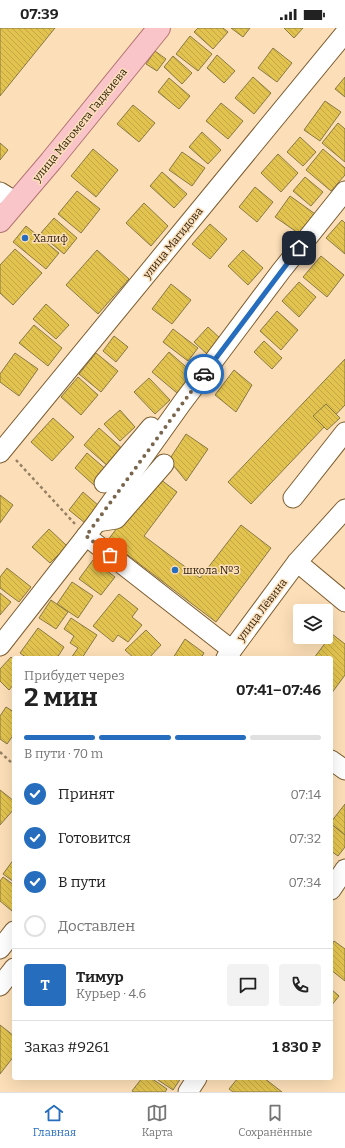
<!DOCTYPE html>
<html lang="ru">
<head>
<meta charset="utf-8">
<style>
	:root { --surface:#fff; --page:#f2f2f2; --text:#222; --muted:#767676; --line:#e0e0e0; --accent:#266dbe }
	body { margin:0; font-family:Bitter,serif; background:var(--page); color:var(--text); height:100vh; display:flex; flex-direction:column; font-size:15px; white-space:nowrap }
	* { box-sizing:border-box; margin:0 }
	p { font-size:13px; color:var(--muted) }
	.icon { flex:none; width:22px; height:22px; fill:none; stroke:currentColor; stroke-width:2; stroke-linecap:round; stroke-linejoin:round }
	.map { position:relative; flex:1; overflow:hidden }
	.side { position:absolute; left:12px; top:628px; width:321px; height:424px; display:flex; flex-direction:column; background:var(--surface); border-radius:4px; box-shadow:0 4px 16px #0002 }
	.side>* { flex:none }
	.tools { position:absolute; left:293px; top:576px; display:grid; gap:8px }
	.tools a { display:grid; place-items:center; width:40px; height:40px; border-radius:4px; background:var(--surface); box-shadow:0 4px 16px #0002; font-size:20px }
	.pin { position:absolute; display:grid; place-items:center; width:34px; height:34px; color:#fff; margin:-17px; border-radius:8px; box-shadow:0 2px 6px #0006 }
	.courier { position:absolute; display:grid; place-items:center; width:40px; height:40px; margin:-20px; border:3px solid #266dbe; border-radius:50%; background:#fff; color:#222; box-shadow:0 1px 5px #0007 }
	.summary em { font-style:normal; font-weight:700 }
	.summary div { display:flex; flex-direction:column-reverse }
	.summary { display:flex; align-items:center; justify-content:space-between; height:68px; padding:0 12px }
	h1 { font-size:26px; font-weight:700; line-height:30px }
	.bar { display:grid; grid-template-columns:repeat(4,1fr); gap:6px 4px; align-content:center; height:48px; padding:0 12px }
	.bar i { height:5px; border-radius:3px; background:var(--line) }
	.bar .on { background:var(--accent) }
	.bar p { grid-column:span 4 }
	.line { display:flex; align-items:center; gap:10px; padding:0 12px; border-top:1px solid var(--line) }
	.line div { flex:1 }
	.round { display:grid; place-items:center; flex:none; width:42px; height:42px; border-radius:4px; background:var(--page) }
	ol { padding:0 12px; list-style:none }
	li { display:flex; align-items:center; gap:12px; height:44px }
	li p { margin-inline-start:auto }
	li .icon { padding:4px; border-radius:50%; background:var(--accent); color:#fff; stroke-width:4 }
	li:last-child { color:var(--muted) }
	li i { width:22px; height:22px; border:2px solid var(--line); border-radius:50% }
	.status { display:flex; justify-content:space-between; align-items:center; height:28px; padding:0 20px; background:var(--surface); direction:ltr }
	.status svg { height:11px; fill:currentColor }
	.tabs { display:flex; justify-content:space-around; align-items:center; height:56px; border-top:1px solid var(--line); background:var(--surface); font-size:11px; color:var(--muted) }
	.tabs a { display:grid; justify-items:center; gap:2px }
	.tabs .on { color:var(--accent) }
	.map>svg:first-child { display:block }
	.building { fill:url(#building-back-hatch); stroke:#887944 }
	.lines { fill:none; stroke-linecap:round; stroke-linejoin:round }
	.minor-casing { stroke:#7d5d2f; stroke-width:21 }
	.major-casing { stroke:#b17472; stroke-width:24 }
	.path { stroke:#958063; stroke-width:2.5; stroke-dasharray:3 3; stroke-linecap:butt }
	.minor { stroke:#fff; stroke-width:19 }
	.major { stroke:#f9c5c9; stroke-width:22 }
	.done { stroke:#79664c; stroke-width:4; stroke-dasharray:0 7.2 }
	.route { stroke:#266dbe; stroke-width:5 }
	.poi-dot { fill:#266dbe; stroke:#fcdfb8; stroke-width:1.5 }
	.labels { text-anchor:middle; dominant-baseline:central; stroke-width:3; stroke-linejoin:round; paint-order:stroke }
	.street-label { font-size:11px; fill:#322512; stroke:#fcdfb8 }
	.poi-label { font-size:11px; fill:#322512; stroke:#fcdfb8; text-anchor:start }
</style>
</head>
<body>
<div class="status"><b>07:39</b><svg viewBox="0 0 49 12"><path d="M0 12V9h3v3zM5 12V6h3v6zM10 12V3h3v9zM15 12V0h3v12zM26 1h20v11H26zM47 4h2v5h-2z"/></svg></div>
<div class="map">
<svg width="345" height="1064" viewBox="0 0 345 1064">
	<defs>
		<pattern id="building-back-hatch" width="6" height="6" patternUnits="userSpaceOnUse"><rect width="6" height="6" fill="#e2c34f"/><path d="M-1 5l2 2M0 0l6 6M5-1l2 2" fill="none" stroke="#c2a744"/></pattern>
	</defs>
	<rect width="100%" height="100%" fill="#fcdfb8"/>
	<g class="building">
		<polygon points="0,0 55,0 0,68"/>
		<polygon points="198,0 223,0 228,4 213,21 194,4"/>
		<polygon points="231,0 250,0 243,9"/>
		<polygon points="284,0 303,0 294,10"/>
		<polygon points="190,8 212,26 198,43 176,26"/>
		<polygon points="273,20 292,35 277,54 258,40"/>
		<polygon points="155,23 166,31 157,43 146,36"/>
		<polygon points="217,27 235,43 224,55 207,40"/>
		<polygon points="173,28 192,45 182,56 164,39"/>
		<polygon points="253,49 271,65 254,86 235,70"/>
		<polygon points="345,49 345,69 335,61"/>
		<polygon points="169,50 190,68 179,81 158,64"/>
		<polygon points="325,73 341,84 320,113 304,102"/>
		<polygon points="221,75 243,93 228,111 206,93"/>
		<polygon points="133,77 155,95 139,114 117,96"/>
		<polygon points="338,95 345,101 345,134 322,115"/>
		<polygon points="202,104 221,122 208,136 189,119"/>
		<polygon points="300,109 316,124 303,138 287,124"/>
		<polygon points="0,115 8,122 0,132"/>
		<polygon points="93,121 118,142 96,169 71,148"/>
		<polygon points="323,121 345,140 345,147 331,163 306,142"/>
		<polygon points="182,124 205,140 192,158 169,142"/>
		<polygon points="278,126 298,145 281,164 261,145"/>
		<polygon points="162,144 187,166 174,180 150,158"/>
		<polygon points="305,149 323,164 311,178 293,163"/>
		<polygon points="255,159 273,174 257,194 239,179"/>
		<polygon points="77,163 100,181 81,205 58,186"/>
		<polygon points="290,168 318,188 304,209 275,189"/>
		<polygon points="144,175 168,198 151,218 126,195"/>
		<polygon points="54,190 77,210 64,226 40,206"/>
		<polygon points="342,192 345,195 345,226 326,210"/>
		<polygon points="210,196 227,211 210,231 192,216"/>
		<polygon points="26,198 59,225 46,241 13,214"/>
		<polygon points="15,221 42,245 13,277 0,265 0,237"/>
		<polygon points="97,222 129,251 98,286 66,257"/>
		<polygon points="243,222 263,240 248,257 228,238"/>
		<polygon points="321,228 344,247 327,269 303,249"/>
		<polygon points="299,254 316,269 299,289 282,273"/>
		<polygon points="171,256 191,272 172,296 152,281"/>
		<polygon points="46,276 69,297 56,311 33,291"/>
		<polygon points="277,283 298,302 281,322 260,303"/>
		<polygon points="34,297 62,320 48,338 19,315"/>
		<polygon points="208,299 222,312 208,327 194,314"/>
		<polygon points="173,301 198,320 188,333 163,314"/>
		<polygon points="114,308 128,319 116,334 103,323"/>
		<polygon points="264,313 282,330 272,341 254,324"/>
		<polygon points="169,324 193,345 177,365 152,344"/>
		<polygon points="15,325 38,341 19,368 0,354 0,346"/>
		<polygon points="96,325 118,343 101,364 79,346"/>
		<polygon points="345,331 345,377 251,476 228,454"/>
		<polygon points="234,342 252,357 236,384 215,367"/>
		<polygon points="78,349 98,367 81,387 61,369"/>
		<polygon points="149,350 170,372 155,386 134,364"/>
		<polygon points="326,376 340,390 327,402 313,388"/>
		<polygon points="120,382 135,399 120,413 104,396"/>
		<polygon points="53,390 74,409 52,433 31,414"/>
		<polygon points="99,400 125,423 110,440 84,417"/>
		<polygon points="186,406 208,421 186,453 169,432"/>
		<polygon points="87,425 108,443 95,458 75,440"/>
		<polygon points="156,448 177,464 144,508 200,550 241,497 271,520 216,594 108,512"/>
		<polygon points="83,464 99,478 85,495 69,482"/>
		<polygon points="0,467 13,477 0,495"/>
		<polygon points="49,501 67,518 50,535 32,519"/>
		<polygon points="93,532 115,549 101,567 79,551"/>
		<polygon points="7,540 31,559 19,574 0,560 0,549"/>
		<polygon points="72,554 93,568 78,590 57,576"/>
		<polygon points="0,565 11,574 0,587"/>
		<polygon points="119,566 138,581 132,589 142,597 128,614 118,607 113,614 93,598"/>
		<polygon points="51,572 68,584 56,601 39,590"/>
		<polygon points="71,590 97,607 82,630 71,630 78,620 70,615 74,608 64,601"/>
		<polygon points="38,600 64,619 57,630 27,630 20,625"/>
		<polygon points="146,602 161,617 149,630 134,630 125,622"/>
		<polygon points="332,606 345,616 345,647 331,666 331,630 314,630"/>
		<polygon points="185,611 204,625 201,630 173,630"/>
		<polygon points="11,629 14,632 14,656 9,662 0,653 0,641"/>
		<polygon points="6,679 14,684 14,706 7,716 0,711 0,688"/>
		<polygon points="0,762 14,773 14,781 0,797"/>
		<polygon points="345,776 345,807 331,796 331,794"/>
		<polygon points="331,796 345,807 345,819 338,828 331,823"/>
		<polygon points="14,831 14,854 3,846"/>
		<polygon points="3,849 14,857 14,879 12,883 0,873 0,853"/>
		<polygon points="334,913 345,921 345,953 331,942 331,918"/>
		<polygon points="331,961 339,968 331,978"/>
		<polygon points="0,997 14,1008 14,1028 0,1046"/>
		<polygon points="142,1050 151,1050 167,1061 165,1064 134,1064 132,1063"/>
		<polygon points="155,1050 181,1050 173,1062"/>
		<polygon points="238,1050 264,1050 282,1064 233,1064 229,1061"/>
	</g>
	<g class="lines">
		<defs>
			<g id="minor">
				<polyline points="0,164 16,174"/>
				<polyline points="0,425 345,5"/>
				<polyline points="104,455 151,399"/>
				<polyline points="293,470 345,404"/>
				<polyline points="97,494 116,491 164,436"/>
				<polyline points="86,508 232,622"/>
				<polyline points="297,534 345,574"/>
				<polyline points="0,618 97,494 182,375 281,243 345,163"/>
				<polyline points="226,630 297,534 345,481"/>
				<polyline points="331,732 345,742"/>
				<polyline points="331,862 345,841"/>
				<polyline points="0,921 14,903"/>
				<polyline points="0,958 14,940"/>
				<polyline points="188,1064 197,1050"/>
			</g>
			<polyline id="major" points="0,193 51,133 159,0"/>
		</defs>
		<use href="#minor" class="minor-casing"/>
		<use href="#major" class="major-casing"/>
		<g class="path">
			<polyline points="16,432 75,496"/>
			<polyline points="0,724 14,737"/>
		</g>
		<use href="#minor" class="minor"/>
		<use href="#major" class="major"/>
	</g>
	<g class="lines">
		<polyline class="done" points="110,527 86,508 204,346"/>
		<polyline class="route" points="204,346 299,220"/>
	</g>
	<g class="poi-dot">
		<circle cx="25" cy="210" r="4"/>
		<circle cx="175" cy="542" r="4"/>
	</g>
	<g class="labels">
		<g class="street-label">
			<text transform="translate(80 97) rotate(-51)">улица Магомета Гаджиева</text>
			<text transform="translate(173 215) rotate(-51)">улица Магидова</text>
			<text transform="translate(262 582) rotate(-53)">улица Лёвина</text>
		</g>
		<g class="poi-label">
			<text x="33" y="210">Халиф</text>
			<text x="183" y="542">школа №3</text>
		</g>
	</g>
</svg>
<div class="tools">
<a><svg class="icon" aria-label="layers" viewBox="0 0 24 24"><path d="M12 4l9 5-9 5-9-5zM3 14l9 5 9-5"/></svg></a>
</div>
<div class="pin" style="left:110px;top:527px;background:#ea580c"><svg class="icon" aria-label="bag" viewBox="0 0 24 24"><path d="M5 8h14l-1 12H6zM9 8a3 3 0 0 1 6 0"/></svg></div>
<div class="pin" style="left:299px;top:220px;background:#1f2937"><svg class="icon" aria-label="home" viewBox="0 0 24 24"><path d="M3 11l9-7 9 7M6 9v11h12V9"/></svg></div>
<div class="courier" style="left:204px;top:346px"><svg class="icon" aria-label="car" viewBox="0 0 24 24"><path d="M5 17H2v-5l4-1 3-4h7l3 4 3 1v5h-3M9 17h6M6 11h13"/><circle cx="7" cy="17" r="2"/><circle cx="17" cy="17" r="2"/></svg></div>
<section class="side">
<div class="summary"><div><h1>2 мин</h1><p>Прибудет через</p></div><em>07:41–07:46</em></div>
<div class="bar"><i class="on"></i><i class="on"></i><i class="on"></i><i></i><p>В пути · 70 m</p></div>
<ol>
<li><svg class="icon" aria-label="check" viewBox="0 0 24 24"><path d="M5 12l5 5 9-10"/></svg>Принят<p>07:14</p></li>
<li><svg class="icon" aria-label="check" viewBox="0 0 24 24"><path d="M5 12l5 5 9-10"/></svg>Готовится<p>07:32</p></li>
<li><svg class="icon" aria-label="check" viewBox="0 0 24 24"><path d="M5 12l5 5 9-10"/></svg>В пути<p>07:34</p></li>
<li><i></i>Доставлен</li>
</ol>
<div class="line" style="height:72px"><b class="round" style="background:var(--accent);color:#fff">Т</b><div><b>Тимур</b><p>Курьер · 4.6</p></div><a class="round"><svg class="icon" aria-label="chat" viewBox="0 0 24 24"><path d="M4 5h16v11H9l-5 4z"/></svg></a><a class="round"><svg class="icon" aria-label="phone" viewBox="0 0 24 24"><path d="M5 4h4l2 5-3 2q2 4 5 5l2-3 5 2v4C11 20 4 13 5 4z"/></svg></a></div>
<div class="line" style="height:52px"><div>Заказ #9261</div><b>1 830 ₽</b></div>
</section>
</div>
<nav class="tabs">
<a class="on"><svg class="icon" aria-label="home" viewBox="0 0 24 24"><path d="M3 11l9-7 9 7M6 9v11h12V9"/></svg>Главная</a>
<a><svg class="icon" aria-label="map" viewBox="0 0 24 24"><path d="M3 6l6-2 6 2 6-2v14l-6 2-6-2-6 2zM9 4v14M15 6v14"/></svg>Карта</a>
<a><svg class="icon" aria-label="saved" viewBox="0 0 24 24"><path d="M7 4h10v16l-5-4-5 4z"/></svg>Сохранённые</a>
</nav>
</body>
</html>
